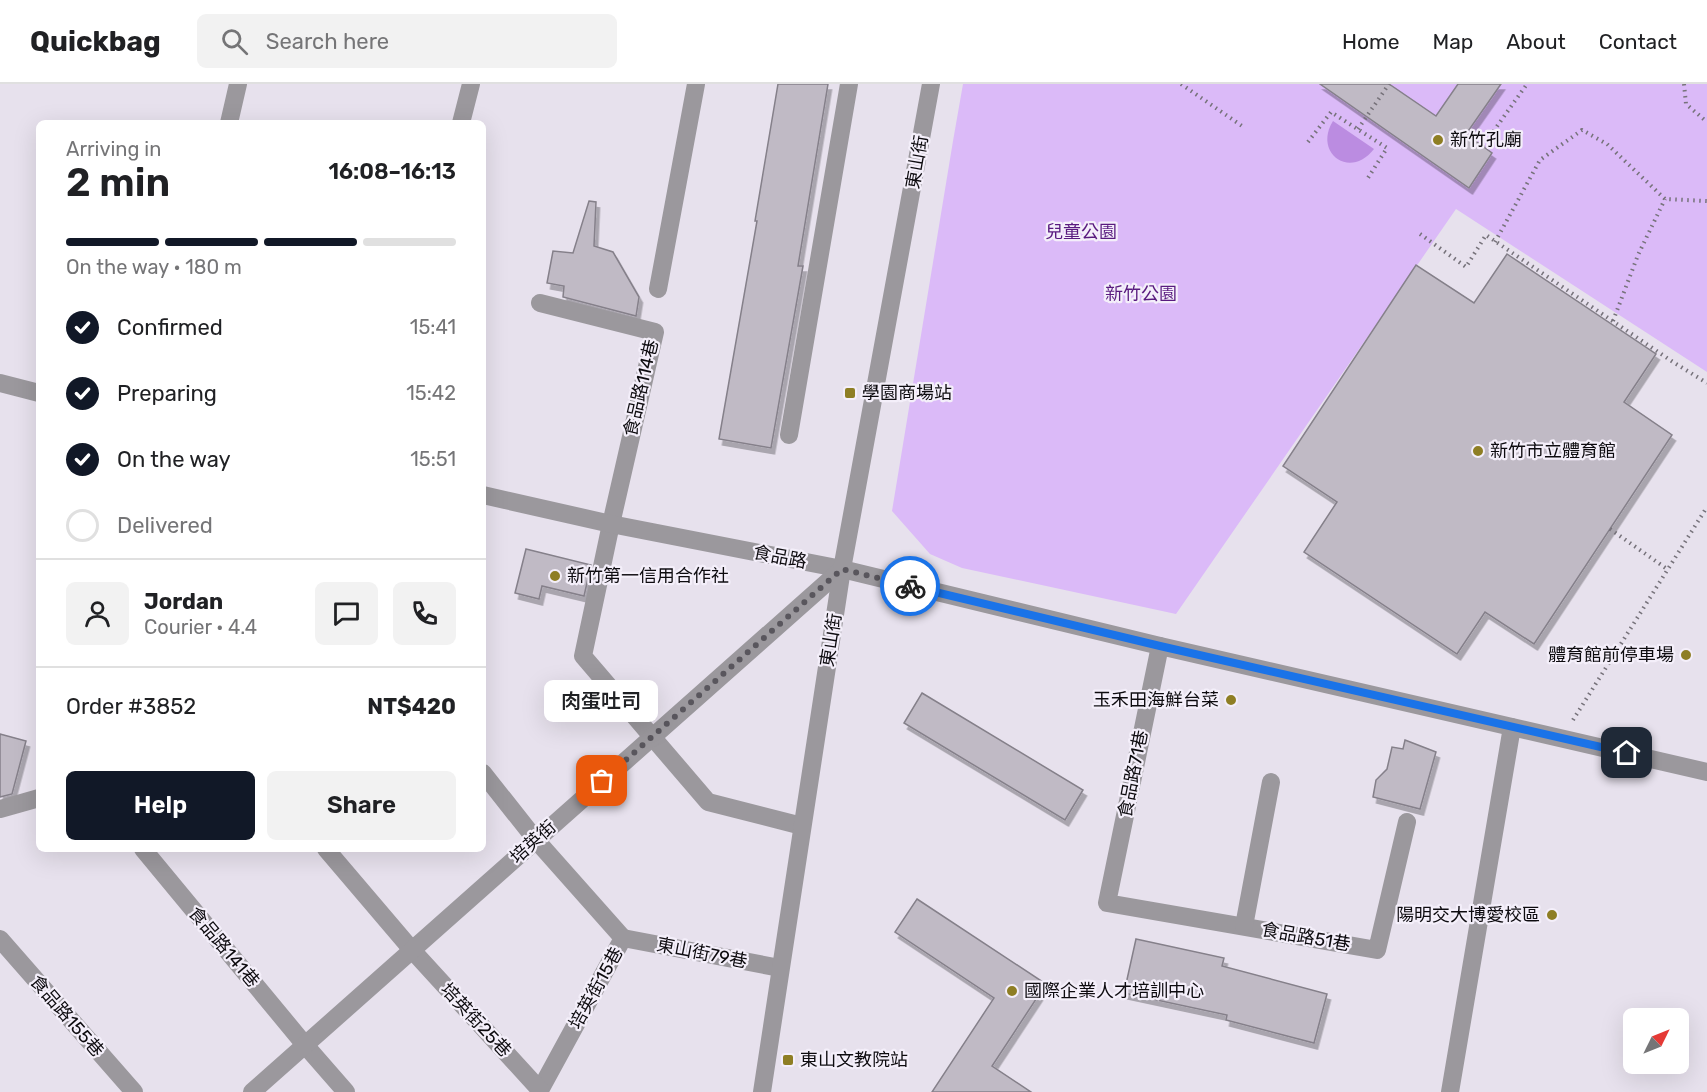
<!DOCTYPE html>
<html lang="en">
<head>
<meta charset="utf-8">
<style>
	:root { --surface:#fff; --page:#f2f2f2; --text:#202124; --muted:#757577; --line:#e0e0e0; --accent:#111827 }
	body { margin:0; font-family:Rubik,"Noto Sans TC",sans-serif; background:var(--page); color:var(--text); height:100vh; display:flex; flex-direction:column; font-size:22px; white-space:nowrap }
	* { box-sizing:border-box; margin:0 }
	p { font-size:20px; color:var(--muted) }
	.icon { flex:none; width:33px; height:33px; fill:none; stroke:currentColor; stroke-width:2; stroke-linecap:round; stroke-linejoin:round }
	.map { position:relative; flex:1; overflow:hidden }
	.side { position:absolute; left:36px; top:36px; width:450px; height:732px; display:flex; flex-direction:column; background:var(--surface); border-radius:9px; box-shadow:0 6px 24px #0002 }
	.side>* { flex:none }
	.needle { width:39px; rotate:47deg }
	.fabs { position:absolute; left:1623px; top:924px; display:grid; gap:12px }
	.fabs a { display:grid; place-items:center; width:66px; height:66px; border-radius:9px; background:var(--surface); box-shadow:0 6px 24px #0002; font-size:30px }
	.pin { position:absolute; display:grid; place-items:center; width:51px; height:51px; color:#fff; margin:-26px; border-radius:12px; box-shadow:0 3px 9px #0006 }
	.courier { position:absolute; display:grid; place-items:center; width:60px; height:60px; margin:-30px; border:4px solid #1a73e8; border-radius:50%; background:#fff; color:#222; box-shadow:0 2px 8px #0007 }
	.bubble { position:absolute; height:42px; border-radius:9px; background:var(--surface); box-shadow:0 6px 24px #0002; font-size:20px; font-weight:600; line-height:42px; text-align:center }
	.summary em { font-style:normal; font-weight:600 }
	.summary div { display:flex; flex-direction:column-reverse }
	.summary { display:flex; align-items:center; justify-content:space-between; height:102px; padding:0 30px }
	h1 { font-size:39px; font-weight:600; line-height:45px }
	.bar { display:grid; grid-template-columns:repeat(4,1fr); gap:9px 6px; align-content:center; height:72px; padding:0 30px }
	.bar i { height:8px; border-radius:4px; background:var(--line) }
	.bar .selected { background:var(--accent) }
	.bar p { grid-column:span 4 }
	.line { display:flex; align-items:center; gap:15px; padding:0 30px; border-top:2px solid var(--line) }
	.line div { flex:1 }
	.round { display:grid; place-items:center; flex:none; width:63px; height:63px; border-radius:9px; background:var(--page) }
	ol { padding:0 30px; list-style:none }
	li { display:flex; align-items:center; gap:18px; height:66px }
	li p { margin-inline-start:auto }
	li .icon { padding:6px; border-radius:50%; background:var(--accent); color:#fff; stroke-width:4 }
	li:last-child { color:var(--muted) }
	li i { width:33px; height:33px; border:3px solid var(--line); border-radius:50% }
	.primary-button { display:flex; gap:12px; margin-top:auto; padding:12px 30px }
	.primary-button a { flex:1; height:69px; border-radius:9px; background:var(--accent); color:#fff; font-size:24px; font-weight:600; line-height:69px; text-align:center }
	.primary-button a+a { background:var(--page); color:var(--text) }
	header { display:flex; align-items:center; gap:36px; box-sizing:border-box; height:84px; padding:0 30px; background:var(--surface); border-bottom:2px solid var(--line) }
	header strong { font-size:28px }
	nav { display:flex; gap:33px; margin-inline-start:auto; font-size:21px }
	.search { width:420px; height:54px; background:var(--page); display:flex; align-items:center; gap:15px; box-sizing:border-box; padding:0 21px; border-radius:9px; color:var(--muted); font-size:22px }
	.map>svg:first-child { display:block }
	.green { fill:#dbbaf8 }
	.water { fill:#bb8ce1 }
	.building { fill:#c0bac5; stroke:#85808a; stroke-width:1.5; filter:url(#shadow) }
	.lines { fill:none; stroke-linecap:round; stroke-linejoin:round }
	.path { stroke:#76727a; stroke-width:4; stroke-dasharray:1.5 4.5; stroke-linecap:butt }
	.minor { stroke:#9b989d; stroke-width:18 }
	.done { stroke:#59565d; stroke-width:6; stroke-dasharray:0 10.8 }
	.route { stroke:#1a73e8; stroke-width:8 }
	.poi-dot { fill:#8e7e24; stroke:#f4effa; stroke-width:2 }
	.labels { text-anchor:middle; dominant-baseline:central; stroke-width:4.5; stroke-linejoin:round; paint-order:stroke }
	.poi-label { font-size:18px; fill:#0d0b0f; stroke:#f4effa; text-anchor:start }
	.street-label { font-size:18px; fill:#0d0b0f; stroke:#f4effa }
	.park-label { font-size:18px; fill:#591b7f; stroke:#f4effa }
</style>
</head>
<body>
<header>
<strong>Quickbag</strong>
<div class="search"><svg class="icon" aria-label="search" viewBox="0 0 24 24"><circle cx="10" cy="10" r="6"/><path d="M15 15l6 6"/></svg>Search here</div>
<nav><a>Home</a><a>Map</a><a>About</a><a>Contact</a></nav>
</header>
<div class="map">
<svg width="1707" height="1008" viewBox="0 0 1707 1008">
	<defs>
		<filter id="shadow"><feDropShadow dx="3.5" dy="6" stdDeviation="0" flood-color="#0004"/></filter>
	</defs>
	<rect width="100%" height="100%" fill="#e7e1ed"/>
	<polygon class="green" points="963,0 1707,0 1707,288 1456,125 1176,530 962,484 930,470 892,427 953,57"/>
	<path class="water" d="M1333,37L1374,65C1350,96 1313,69 1333,37Z"/>
	<g class="building">
		<polygon points="778,0 828,0 798,182 803,182 771,364 719,355 757,137 755,137"/>
		<polygon points="1320,0 1389,0 1436,32 1458,0 1501,0 1466,50 1492,69 1469,104"/>
		<polygon points="589,117 596,118 594,162 613,168 639,213 636,232 563,213 564,202 547,199 553,167 573,169"/>
		<polygon points="1507,170 1656,270 1624,318 1672,351 1534,560 1485,528 1457,570 1304,468 1337,418 1283,382 1416,181 1474,219"/>
		<polygon points="526,465 591,481 584,512 542,502 539,515 515,509"/>
		<polygon points="922,609 1083,706 1065,736 904,639"/>
		<polygon points="0,650 26,657 12,710 0,713"/>
		<polygon points="1405,656 1436,668 1420,725 1373,713 1376,696 1387,685 1392,663 1403,665"/>
		<polygon points="917,815 1046,900 992,982 1031,1008 932,1008 994,914 895,848"/>
		<polygon points="1136,855 1224,874 1222,882 1327,910 1314,959 1226,936 1227,931 1124,909"/>
	</g>
	<g class="lines">
		<g class="path">
			<polyline points="1181,0 1245,44"/>
			<polyline points="1684,0 1686,20 1707,38"/>
			<polyline points="1358,45 1389,0"/>
			<polyline points="1308,58 1331,28 1387,64 1366,97"/>
			<polyline points="1483,62 1527,0"/>
			<polyline points="1420,150 1466,183 1486,151 1673,278 1707,299"/>
			<polyline points="1495,158 1540,76 1582,46 1607,60 1665,115 1707,117"/>
			<polyline points="1613,237 1638,171 1665,115"/>
			<polyline points="1610,445 1667,485"/>
			<polyline points="1573,636 1707,423"/>
		</g>
		<g class="minor">
			<polyline points="229,39 238,0"/>
			<polyline points="461,39 471,0"/>
			<polyline points="658,205 696,0"/>
			<polyline points="540,219 655,248 611,440 583,572 708,718 802,742"/>
			<polyline points="0,299 39,309"/>
			<polyline points="789,351 849,0"/>
			<polyline points="483,411 611,440 842,485 1160,562 1707,688"/>
			<polyline points="1160,562 1107,819 1377,866 1407,738"/>
			<polyline points="483,689 536,756 623,854 539,1008"/>
			<polyline points="0,725 39,714"/>
			<polyline points="143,765 305,961 346,1008"/>
			<polyline points="326,765 412,866 540,1006"/>
			<polyline points="1244,842 1271,698"/>
			<polyline points="623,854 780,884"/>
			<polyline points="0,855 134,1008"/>
			<polyline points="252,1008 842,485"/>
			<polyline points="762,1008 842,485 931,0"/>
			<polyline points="1450,1008 1512,643"/>
		</g>
	</g>
	<g class="lines">
		<polyline class="done" points="602,697 842,485 910,502"/>
		<polyline class="route" points="910,502 1160,562 1627,669"/>
	</g>
	<g class="poi-dot">
		<circle cx="1438" cy="56" r="6"/>
		<rect x="844" y="303" width="12" height="12" rx="3"/>
		<circle cx="1478" cy="367" r="6"/>
		<circle cx="555" cy="492" r="6"/>
		<circle cx="1686" cy="571" r="6"/>
		<circle cx="1231" cy="616" r="6"/>
		<circle cx="1552" cy="831" r="6"/>
		<circle cx="1012" cy="907" r="6"/>
		<rect x="782" y="970" width="12" height="12" rx="3"/>
	</g>
	<g class="labels">
		<g class="poi-label">
			<text x="1450" y="56">新竹孔廟</text>
			<text x="862" y="309">學園商場站</text>
			<text x="1490" y="367">新竹市立體育館</text>
			<text x="567" y="492">新竹第一信用合作社</text>
			<text x="1674" y="571" text-anchor="end">體育館前停車場</text>
			<text x="1219" y="616" text-anchor="end">玉禾田海鮮台菜</text>
			<text x="1540" y="831" text-anchor="end">陽明交大博愛校區</text>
			<text x="1024" y="907">國際企業人才培訓中心</text>
			<text x="800" y="976">東山文教院站</text>
		</g>
		<g class="street-label">
			<text transform="translate(917 78) rotate(-80)">東山街</text>
			<text transform="translate(641 304) rotate(-77)">食品路114巷</text>
			<text transform="translate(780 473) rotate(11)">食品路</text>
			<text transform="translate(831 556) rotate(-81)">東山街</text>
			<text transform="translate(1133 690) rotate(-79)">食品路71巷</text>
			<text transform="translate(533 758) rotate(-42)">培英街</text>
			<text transform="translate(1306 853) rotate(10)">食品路51巷</text>
			<text transform="translate(224 863) rotate(50)">食品路141巷</text>
			<text transform="translate(702 869) rotate(11)">東山街79巷</text>
			<text transform="translate(596 904) rotate(-61)">培英街15巷</text>
			<text transform="translate(67 932) rotate(49)">食品路155巷</text>
			<text transform="translate(476 936) rotate(47)">培英街25巷</text>
		</g>
		<g class="park-label">
			<text x="1081" y="148">兒童公園</text>
			<text x="1141" y="210">新竹公園</text>
		</g>
	</g>
</svg>
<div class="fabs">
<a><svg class="needle" viewBox="-14 -14 28 28"><path d="M0-13l5 13h-10z" fill="#e53935"/><path d="M0 13l5-13h-10z" fill="#757577"/></svg></a>
</div>
<div class="pin" style="left:602px;top:697px;background:#ea580c"><svg class="icon" aria-label="bag" viewBox="0 0 24 24"><path d="M5 8h14l-1 12H6zM9 8a3 3 0 0 1 6 0"/></svg></div>
<div class="pin" style="left:1627px;top:669px;background:#1f2937"><svg class="icon" aria-label="home" viewBox="0 0 24 24"><path d="M3 11l9-7 9 7M6 9v11h12V9"/></svg></div>
<div class="courier" style="left:910px;top:502px"><svg class="icon" aria-label="bike" viewBox="0 0 24 24"><circle cx="6" cy="16" r="4"/><circle cx="18" cy="16" r="4"/><path d="M6 16l4-8h5l3 8M10 8l3 8H6M13 5h3"/></svg></div>
<div class="bubble" style="left:544px;top:596px;width:114px">肉蛋吐司</div>
<section class="side">
<div class="summary"><div><h1>2 min</h1><p>Arriving in</p></div><em>16:08–16:13</em></div>
<div class="bar"><i class="selected"></i><i class="selected"></i><i class="selected"></i><i></i><p>On the way · 180 m</p></div>
<ol>
<li><svg class="icon" aria-label="check" viewBox="0 0 24 24"><path d="M5 12l5 5 9-10"/></svg>Confirmed<p>15:41</p></li>
<li><svg class="icon" aria-label="check" viewBox="0 0 24 24"><path d="M5 12l5 5 9-10"/></svg>Preparing<p>15:42</p></li>
<li><svg class="icon" aria-label="check" viewBox="0 0 24 24"><path d="M5 12l5 5 9-10"/></svg>On the way<p>15:51</p></li>
<li><i></i>Delivered</li>
</ol>
<div class="line" style="height:108px"><a class="round"><svg class="icon" aria-label="person" viewBox="0 0 24 24"><circle cx="12" cy="8" r="4"/><path d="M4 21q1-7 8-7t8 7"/></svg></a><div><b>Jordan</b><p>Courier · 4.4</p></div><a class="round"><svg class="icon" aria-label="chat" viewBox="0 0 24 24"><path d="M4 5h16v11H9l-5 4z"/></svg></a><a class="round"><svg class="icon" aria-label="phone" viewBox="0 0 24 24"><path d="M5 4h4l2 5-3 2q2 4 5 5l2-3 5 2v4C11 20 4 13 5 4z"/></svg></a></div>
<div class="line" style="height:78px"><div>Order #3852</div><b>NT$420</b></div>
<div class="primary-button"><a>Help</a><a>Share</a></div>
</section>
</div>
</body>
</html>
